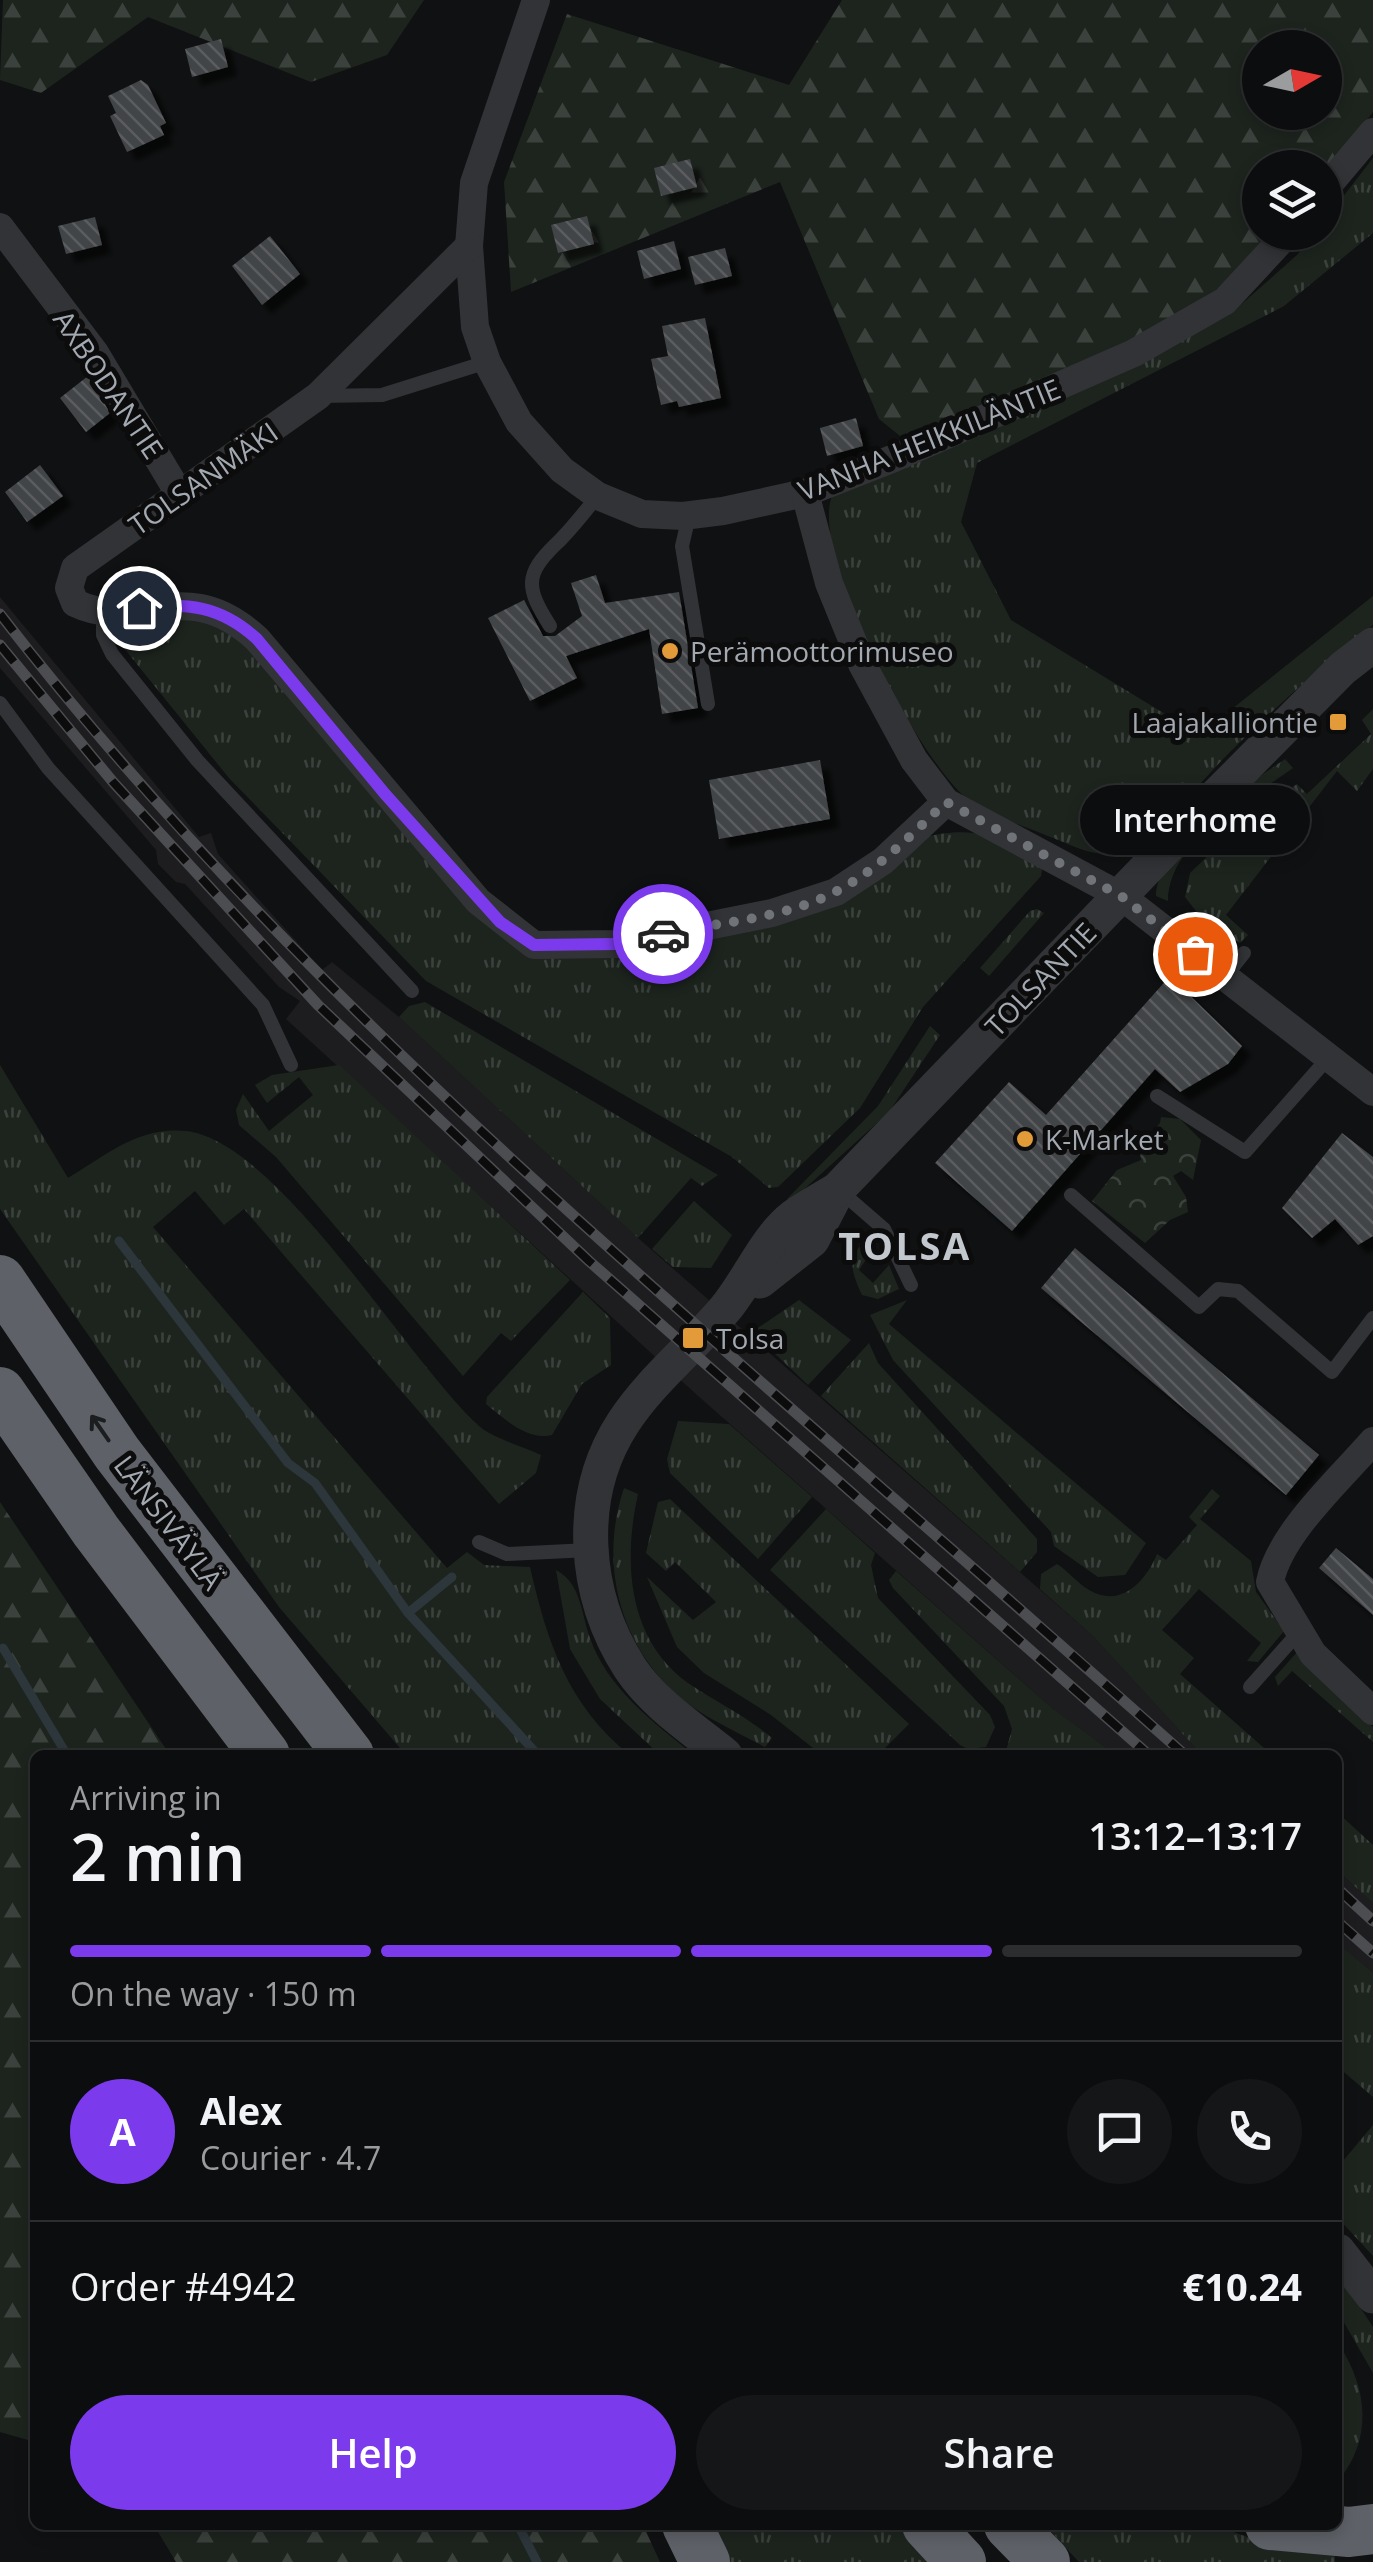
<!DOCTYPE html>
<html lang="en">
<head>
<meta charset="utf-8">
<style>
	:root { --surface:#0c0d0e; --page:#151617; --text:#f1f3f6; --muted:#9a9c9e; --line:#2c2d2e; --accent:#7c3aed }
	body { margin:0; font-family:"Open Sans",sans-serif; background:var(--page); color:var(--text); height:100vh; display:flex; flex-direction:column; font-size:38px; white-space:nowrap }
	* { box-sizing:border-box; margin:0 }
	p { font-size:32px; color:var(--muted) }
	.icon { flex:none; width:55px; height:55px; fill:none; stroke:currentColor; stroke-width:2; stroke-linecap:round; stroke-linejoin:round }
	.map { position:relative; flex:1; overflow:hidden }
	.side { position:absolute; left:30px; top:1750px; width:1312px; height:780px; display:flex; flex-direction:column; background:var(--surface); border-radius:15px; box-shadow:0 5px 15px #0003,0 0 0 2px var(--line) }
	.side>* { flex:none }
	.needle { width:65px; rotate:81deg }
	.controls { position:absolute; left:1242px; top:30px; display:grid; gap:20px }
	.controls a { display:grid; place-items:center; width:100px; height:100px; border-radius:50%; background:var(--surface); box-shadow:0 5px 15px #0003,0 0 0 2px var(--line); font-size:50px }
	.pin { position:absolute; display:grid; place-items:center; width:85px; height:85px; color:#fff; margin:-42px; border:5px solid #fff; border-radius:50%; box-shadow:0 2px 10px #0007 }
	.courier { position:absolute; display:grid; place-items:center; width:100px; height:100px; margin:-50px; border:8px solid #7c3aed; border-radius:50%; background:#fff; color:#222; box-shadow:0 2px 12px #0007 }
	.bubble { position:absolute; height:70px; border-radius:35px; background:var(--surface); box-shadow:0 5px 15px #0003,0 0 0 2px var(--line); font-size:32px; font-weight:600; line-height:70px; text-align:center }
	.head em { font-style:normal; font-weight:600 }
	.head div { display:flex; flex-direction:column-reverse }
	.head { display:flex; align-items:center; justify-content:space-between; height:170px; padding:0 40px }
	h1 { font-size:65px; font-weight:600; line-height:75px }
	.bar { display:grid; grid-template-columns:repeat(4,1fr); gap:15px 10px; align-content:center; height:120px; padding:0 40px }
	.bar i { height:12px; border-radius:8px; background:var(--line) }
	.bar .current { background:var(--accent) }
	.bar p { grid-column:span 4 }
	.line { display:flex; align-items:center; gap:25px; padding:0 40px; border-top:2px solid var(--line) }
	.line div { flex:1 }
	.round { display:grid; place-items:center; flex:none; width:105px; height:105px; border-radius:52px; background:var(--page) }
	.cta { display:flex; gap:20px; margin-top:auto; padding:20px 40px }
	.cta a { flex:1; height:115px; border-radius:60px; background:var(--accent); color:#fff; font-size:40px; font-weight:600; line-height:115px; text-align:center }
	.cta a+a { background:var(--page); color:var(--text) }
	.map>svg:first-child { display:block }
	.built { fill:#1d1d1f }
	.grass { fill:url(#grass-tufts) }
	.forest { fill:url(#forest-firs); fill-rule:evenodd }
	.park { fill:url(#park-crowns) }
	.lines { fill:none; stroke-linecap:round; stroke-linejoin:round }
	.stream { stroke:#2d363b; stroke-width:9 }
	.building { fill:url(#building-back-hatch); filter:url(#shadow) }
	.service { stroke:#323336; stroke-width:14 }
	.minor { stroke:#323336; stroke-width:28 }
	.tertiary { stroke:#323336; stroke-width:35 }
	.motorway { stroke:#5e6167; stroke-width:50 }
	.rail-casing { stroke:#4b4d51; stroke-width:11 }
	.rail { stroke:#0c0c0d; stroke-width:8; stroke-dasharray:22; stroke-linecap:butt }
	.oneway { stroke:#1c1d1f }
	.done { stroke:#707479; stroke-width:10; stroke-dasharray:0 18 }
	.route { stroke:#7c3aed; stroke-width:12 }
	.poi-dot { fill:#e29b38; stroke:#0c0c0d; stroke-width:4 }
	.labels { text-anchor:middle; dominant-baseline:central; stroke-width:10; stroke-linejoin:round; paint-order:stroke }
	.street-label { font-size:28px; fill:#a3a9b1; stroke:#0c0c0d }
	.poi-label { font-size:28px; fill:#a3a9b1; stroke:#0c0c0d; text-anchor:start }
	.district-label { font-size:38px; font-weight:bold; letter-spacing:2.5px; fill:#c3c7ce; stroke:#0c0c0d }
</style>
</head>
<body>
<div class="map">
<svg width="1373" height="2562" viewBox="0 0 1373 2562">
	<defs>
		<pattern id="grass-tufts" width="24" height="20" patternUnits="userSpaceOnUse" patternTransform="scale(2.5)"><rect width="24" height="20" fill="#1d241e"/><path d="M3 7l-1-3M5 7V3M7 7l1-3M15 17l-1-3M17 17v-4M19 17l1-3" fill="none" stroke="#3b413c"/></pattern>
		<pattern id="forest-firs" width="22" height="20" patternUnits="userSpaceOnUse" patternTransform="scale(2.5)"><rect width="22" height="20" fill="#1d241e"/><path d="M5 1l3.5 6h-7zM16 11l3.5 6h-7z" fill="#3b413c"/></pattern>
		<pattern id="park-crowns" width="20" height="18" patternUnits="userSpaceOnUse" patternTransform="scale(2.5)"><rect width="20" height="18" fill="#1d241e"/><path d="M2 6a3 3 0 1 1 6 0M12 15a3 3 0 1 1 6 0" fill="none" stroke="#3b413c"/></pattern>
		<pattern id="building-back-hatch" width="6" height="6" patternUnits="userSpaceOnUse" patternTransform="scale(2.5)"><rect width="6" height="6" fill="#424447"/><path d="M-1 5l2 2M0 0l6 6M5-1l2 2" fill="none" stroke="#5a5c5f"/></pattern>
		<filter id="shadow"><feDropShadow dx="9" dy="9" stdDeviation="2.5" flood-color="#0009"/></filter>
	</defs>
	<rect width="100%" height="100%" fill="#101112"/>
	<g class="built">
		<polygon points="0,597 199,837 211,833 218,854 322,970 332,962 399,1017 638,1238 1093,1636 1202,1755 1116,1755 1052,1708 697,1395 286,1019 300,1001 279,987 185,884 176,882 158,864 156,850 0,668"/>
		<polygon points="1338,1871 1373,1903 1373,1973 1338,1943"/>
	</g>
	<g class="grass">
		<path d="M1373,158V233L1284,306L977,463L961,522L1011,620L1188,728L1217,721L1373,596V625C1323,665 1276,706 1231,751C1202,779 1161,834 1126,850C1101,861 1076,847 1053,838C1027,827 994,817 970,801C922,767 803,544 834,492L922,461L1184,337L1236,309L1297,255L1315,233L1325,232V220Z"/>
		<path d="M194,616L230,627L526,951L765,920L926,837C981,824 995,840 1043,863L1041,876L923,1007L860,1108L778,1187L769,1188L732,1157L426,981L229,778L119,642V632C143,621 168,618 194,616Z"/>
		<polygon points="1373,709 1373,769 1357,791 1337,771 1226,915 1248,935 1240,943 1203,920 1185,897 1190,873 1239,826 1297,784 1307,794 1371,734 1362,720"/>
		<path d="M1285,759L1293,768C1248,801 1169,840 1168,901L1156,896C1158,843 1245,787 1285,759Z"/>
		<polygon points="1037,909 1044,913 989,976 980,968 1030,911"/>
		<polygon points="425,1002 718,1175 702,1186 691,1178 638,1238 399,1017 409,1006"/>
		<polygon points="930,1026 940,1035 889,1112 790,1202 787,1199 878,1106"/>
		<path d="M0,1065L68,1178C106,1155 139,1126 186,1131C278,1141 408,1362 479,1426C494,1439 523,1446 541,1455L536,1473L499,1504L244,1209L224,1225L195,1191L153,1227L447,1568L467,1552L484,1565L530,1567C547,1642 568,1706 630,1755H406L279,1607L0,1209Z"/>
		<polygon points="339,1065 570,1280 511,1341 501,1333 463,1376 276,1157 239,1125 236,1110 243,1094 269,1131 313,1095 299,1077 267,1103 255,1085 272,1075"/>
		<polygon points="694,1201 732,1235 711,1268 673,1267 652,1249"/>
		<path d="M871,1235L877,1243L859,1270L873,1283L889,1265L899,1289L878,1299L862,1295C849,1267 847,1256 871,1235Z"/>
		<path d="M583,1292L610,1318L611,1365L582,1384L552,1435C527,1441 505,1419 486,1404L487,1397Z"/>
		<polygon points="799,1300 851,1340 808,1385 752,1332"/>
		<polygon points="907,1300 889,1324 1146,1543 1125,1575 1098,1577 1054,1546 1051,1532 893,1360 870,1315"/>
		<polygon points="869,1343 878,1363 1037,1539 1037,1552 1020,1572 821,1396"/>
		<polygon points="678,1421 729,1424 812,1497 758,1559 670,1473 667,1459"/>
		<path d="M624,1488L638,1494C623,1561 627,1639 688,1683C716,1702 746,1716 772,1738L765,1747C741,1734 714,1722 691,1706C622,1655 597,1568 624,1488Z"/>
		<path d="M1212,1489L1220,1496L1200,1519L1251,1561L1256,1592L1284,1631L1258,1662L1247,1661L1261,1643L1199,1589L1162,1630L1194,1658L1180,1674L1272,1755H1202L1093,1636L1040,1589L1041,1574L1057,1564C1068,1571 1077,1583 1089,1590C1121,1609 1146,1581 1157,1554L1166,1560L1197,1525L1189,1517Z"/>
		<polygon points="670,1499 909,1724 878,1755 822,1755 771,1715 704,1673 677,1647 647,1577 693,1620 716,1602 675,1562 666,1571 646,1553 658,1502"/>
		<polygon points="826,1509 875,1553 871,1565 878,1598 990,1715 995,1727 986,1747 968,1749 960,1745 770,1570"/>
		<path d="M556,1570C581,1583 581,1613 590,1638C607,1688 654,1723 694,1755H660L600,1699L570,1649Z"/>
		<polygon points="896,1571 1052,1708 1116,1755 1005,1755 1012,1729 1004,1706 893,1588 889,1580"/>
		<polygon points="1298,1651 1373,1727 1373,1742 1292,1671 1278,1686 1275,1677"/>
		<polygon points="1338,1813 1373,1845 1373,1903 1338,1871"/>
		<polygon points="1338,1943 1373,1973 1373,2097 1338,2067"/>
		<polygon points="1373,2125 1373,2256 1338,2218 1338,2167"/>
		<polygon points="1338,2274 1373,2327 1373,2373 1338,2312"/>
		<path d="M1338,2343C1368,2388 1373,2439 1338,2481Z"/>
		<polygon points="713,2525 896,2525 930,2562 730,2562"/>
		<polygon points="1045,2525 1214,2525 1281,2549 1335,2549 1335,2562 1079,2562"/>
	</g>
	<g class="forest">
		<polygon points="3,0 424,0 387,55 311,82 148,17 41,93 0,80"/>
		<path d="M842,0H1373V112L1325,172V168H1260V232L1274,233L1236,277L1141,338L905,440L879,419L780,182L511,292L504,182L567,14L789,85ZM1260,48H1325V112H1260Z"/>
		<polygon points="0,1502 170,1755 35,1755 35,2442 0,2432"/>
		<polygon points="154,2525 643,2525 660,2562 176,2562"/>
	</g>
	<polygon class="park" points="1161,1117 1180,1119 1201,1140 1193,1180 1181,1171 1173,1176 1186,1197 1188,1212 1170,1220 1145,1243 1092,1201 1117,1170 1141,1160 1139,1146 1160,1123"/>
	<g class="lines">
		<g class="stream">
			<polyline points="119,1241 288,1463 315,1483 408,1613 538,1755"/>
			<polyline points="408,1613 452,1577"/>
			<polyline points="3,1648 67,1755"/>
			<polyline points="518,2525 537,2562"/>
		</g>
	</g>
	<g class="building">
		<polygon points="221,39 228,67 192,77 185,49"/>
		<polygon points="141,80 148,85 166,123 160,126 164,135 127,152 110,116 116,113 108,96"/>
		<polygon points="690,159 697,187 661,196 654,168"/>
		<polygon points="587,216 594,244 558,253 551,225"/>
		<polygon points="95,217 102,245 66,254 58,226"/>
		<polygon points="270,236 300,274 262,305 232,266"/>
		<polygon points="674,241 681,269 644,279 637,251"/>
		<polygon points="725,248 732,276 695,285 688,257"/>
		<polygon points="705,318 721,398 679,407 677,401 661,405 651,359 668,356 662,326"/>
		<polygon points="88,376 110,413 86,432 60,398"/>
		<polygon points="856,418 863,446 827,456 820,428"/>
		<polygon points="40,465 63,496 27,522 5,492"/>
		<polygon points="596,575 605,603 679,592 698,708 662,714 649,629 566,656 577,678 530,701 488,618 524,600 543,636 555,636 582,616 571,583"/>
		<polygon points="820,760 830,819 719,839 709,780"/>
		<polygon points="1170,976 1242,1046 1228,1064 1180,1092 1155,1069 1012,1231 935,1163 1009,1082 1046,1115"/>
		<polygon points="1342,1133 1373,1157 1373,1236 1358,1245 1335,1219 1312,1238 1282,1208"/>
		<polygon points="1075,1248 1319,1455 1286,1495 1041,1288"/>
		<polygon points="1336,1548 1373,1579 1373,1615 1319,1568"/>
	</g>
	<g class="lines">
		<g class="service">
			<polyline points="319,396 382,395 487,362"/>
			<polyline points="689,516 682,546 708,704"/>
			<polyline points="103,612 103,635 112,654 197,760 412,991"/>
			<path d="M550,626C526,588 524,575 556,544C571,530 584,512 598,496"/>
			<polyline points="0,703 48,768 263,1005 291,1065"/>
			<polyline points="1225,977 1244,953"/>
			<polyline points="1157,1096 1245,1152 1329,1057"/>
			<polyline points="839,1190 884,1229 911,1285"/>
			<polyline points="1071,1195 1199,1307 1218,1289 1238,1291 1332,1372 1373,1318"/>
			<polyline points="479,1542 507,1554 589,1550"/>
			<polyline points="1250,1687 1299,1632"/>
		</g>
		<g class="minor">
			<polyline points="536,0 474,183 469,246 475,327 487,362 519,422 562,470 598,496 642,514 683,516 723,511 805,493 892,459 1134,353 1225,301 1289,232"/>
			<polyline points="1325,189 1373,132"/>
			<polyline points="0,227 95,353 180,495"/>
			<path d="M469,246L318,396L75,568L69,588L75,603C140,634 184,572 257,639L478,901L534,945L617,944L772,913L836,892L883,861L946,802"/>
			<polyline points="805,493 829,583 862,664 914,760 946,802 1121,896 1373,1092"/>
			<path d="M1373,1441C1341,1478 1279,1534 1270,1582L1313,1654L1373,1711"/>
		</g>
		<g class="tertiary">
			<polyline points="760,1281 812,1240 838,1190"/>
			<path d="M725,1755C693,1729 653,1703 630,1668C583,1595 575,1497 623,1423C651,1380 692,1348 725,1309C748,1282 765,1239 793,1217C807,1207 824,1198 838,1189L1219,793L1343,668L1373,645"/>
			<polyline points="1338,2251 1373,2296"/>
		</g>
		<g class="motorway">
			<polyline points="0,1280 117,1453 349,1755"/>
			<polyline points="0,1392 96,1531 265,1755"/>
			<polyline points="687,2525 705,2562"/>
			<polyline points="927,2525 961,2562"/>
			<polyline points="1009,2525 1045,2562"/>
			<polyline points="1270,2525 1349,2532 1373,2529"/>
		</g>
		<defs>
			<g id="rail">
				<path d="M0,614C229,911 506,1159 787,1405C920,1521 1053,1638 1185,1755"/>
				<polyline points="0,645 113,782 318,1005 589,1261 1149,1755"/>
				<polyline points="1338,1889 1373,1921"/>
				<polyline points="1338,1922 1373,1953"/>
			</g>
		</defs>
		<use href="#rail" class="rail-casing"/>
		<use href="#rail" class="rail"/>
	</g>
	<defs><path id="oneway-shaft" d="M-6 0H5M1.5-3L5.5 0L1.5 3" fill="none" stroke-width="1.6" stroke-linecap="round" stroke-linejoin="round" transform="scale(2.5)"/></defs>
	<use class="oneway" href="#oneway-shaft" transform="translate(100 1428) rotate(-125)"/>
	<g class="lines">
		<path class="done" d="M663,934C719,922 785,919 837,891C879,869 912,834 946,802L1121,896L1195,954"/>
		<path class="route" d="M139,608C187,602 221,606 257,639L385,794L500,922L534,945L616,944L663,934"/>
	</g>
	<g class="poi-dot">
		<circle cx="670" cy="651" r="10"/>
		<rect x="1328" y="712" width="20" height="20" rx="5"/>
		<circle cx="1025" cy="1139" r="10"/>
		<rect x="681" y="1326" width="24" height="24" rx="5"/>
	</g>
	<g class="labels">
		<g class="street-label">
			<text transform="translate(109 384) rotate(56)">AXBODANTIE</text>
			<text transform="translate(929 439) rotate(-22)">VANHA HEIKKILÄNTIE</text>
			<text transform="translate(203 478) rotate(-35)">TOLSANMÄKI</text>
			<text transform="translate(1040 979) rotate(-46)">TOLSANTIE</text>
			<text transform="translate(169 1522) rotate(53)">LÄNSIVÄYLÄ</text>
		</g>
		<g class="poi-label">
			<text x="690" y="651">Perämoottorimuseo</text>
			<text x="1318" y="722" text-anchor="end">Laajakalliontie</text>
			<text x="1045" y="1139">K-Market</text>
			<text x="716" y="1338">Tolsa</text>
		</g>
		<g class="district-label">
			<text x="905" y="1245">TOLSA</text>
		</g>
	</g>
</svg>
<div class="controls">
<a><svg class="needle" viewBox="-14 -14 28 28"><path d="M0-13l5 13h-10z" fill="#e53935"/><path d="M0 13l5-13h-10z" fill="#9a9c9e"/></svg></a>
<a><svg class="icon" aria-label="layers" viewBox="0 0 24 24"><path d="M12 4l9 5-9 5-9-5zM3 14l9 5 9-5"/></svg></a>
</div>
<div class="pin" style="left:1195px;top:954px;background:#ea580c"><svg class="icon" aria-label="bag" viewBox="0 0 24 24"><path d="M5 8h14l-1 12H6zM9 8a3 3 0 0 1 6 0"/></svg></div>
<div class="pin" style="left:139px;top:608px;background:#1f2937"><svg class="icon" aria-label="home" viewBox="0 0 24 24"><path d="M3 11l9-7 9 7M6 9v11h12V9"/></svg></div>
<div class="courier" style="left:663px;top:934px"><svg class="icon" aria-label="car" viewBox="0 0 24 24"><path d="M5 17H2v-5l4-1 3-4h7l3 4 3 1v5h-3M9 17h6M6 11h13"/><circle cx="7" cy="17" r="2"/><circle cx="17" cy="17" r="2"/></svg></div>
<div class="bubble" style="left:1080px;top:785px;width:230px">Interhome</div>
<section class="side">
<div class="head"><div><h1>2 min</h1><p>Arriving in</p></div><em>13:12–13:17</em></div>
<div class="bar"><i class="current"></i><i class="current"></i><i class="current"></i><i></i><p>On the way · 150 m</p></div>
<div class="line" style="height:180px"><b class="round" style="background:var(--accent);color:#fff">A</b><div><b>Alex</b><p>Courier · 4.7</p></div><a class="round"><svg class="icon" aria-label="chat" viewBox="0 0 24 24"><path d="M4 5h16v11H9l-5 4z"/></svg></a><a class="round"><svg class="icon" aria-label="phone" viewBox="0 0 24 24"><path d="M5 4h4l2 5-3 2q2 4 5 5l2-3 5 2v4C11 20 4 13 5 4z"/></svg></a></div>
<div class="line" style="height:130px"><div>Order #4942</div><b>€10.24</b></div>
<div class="cta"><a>Help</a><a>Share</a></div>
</section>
</div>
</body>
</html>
